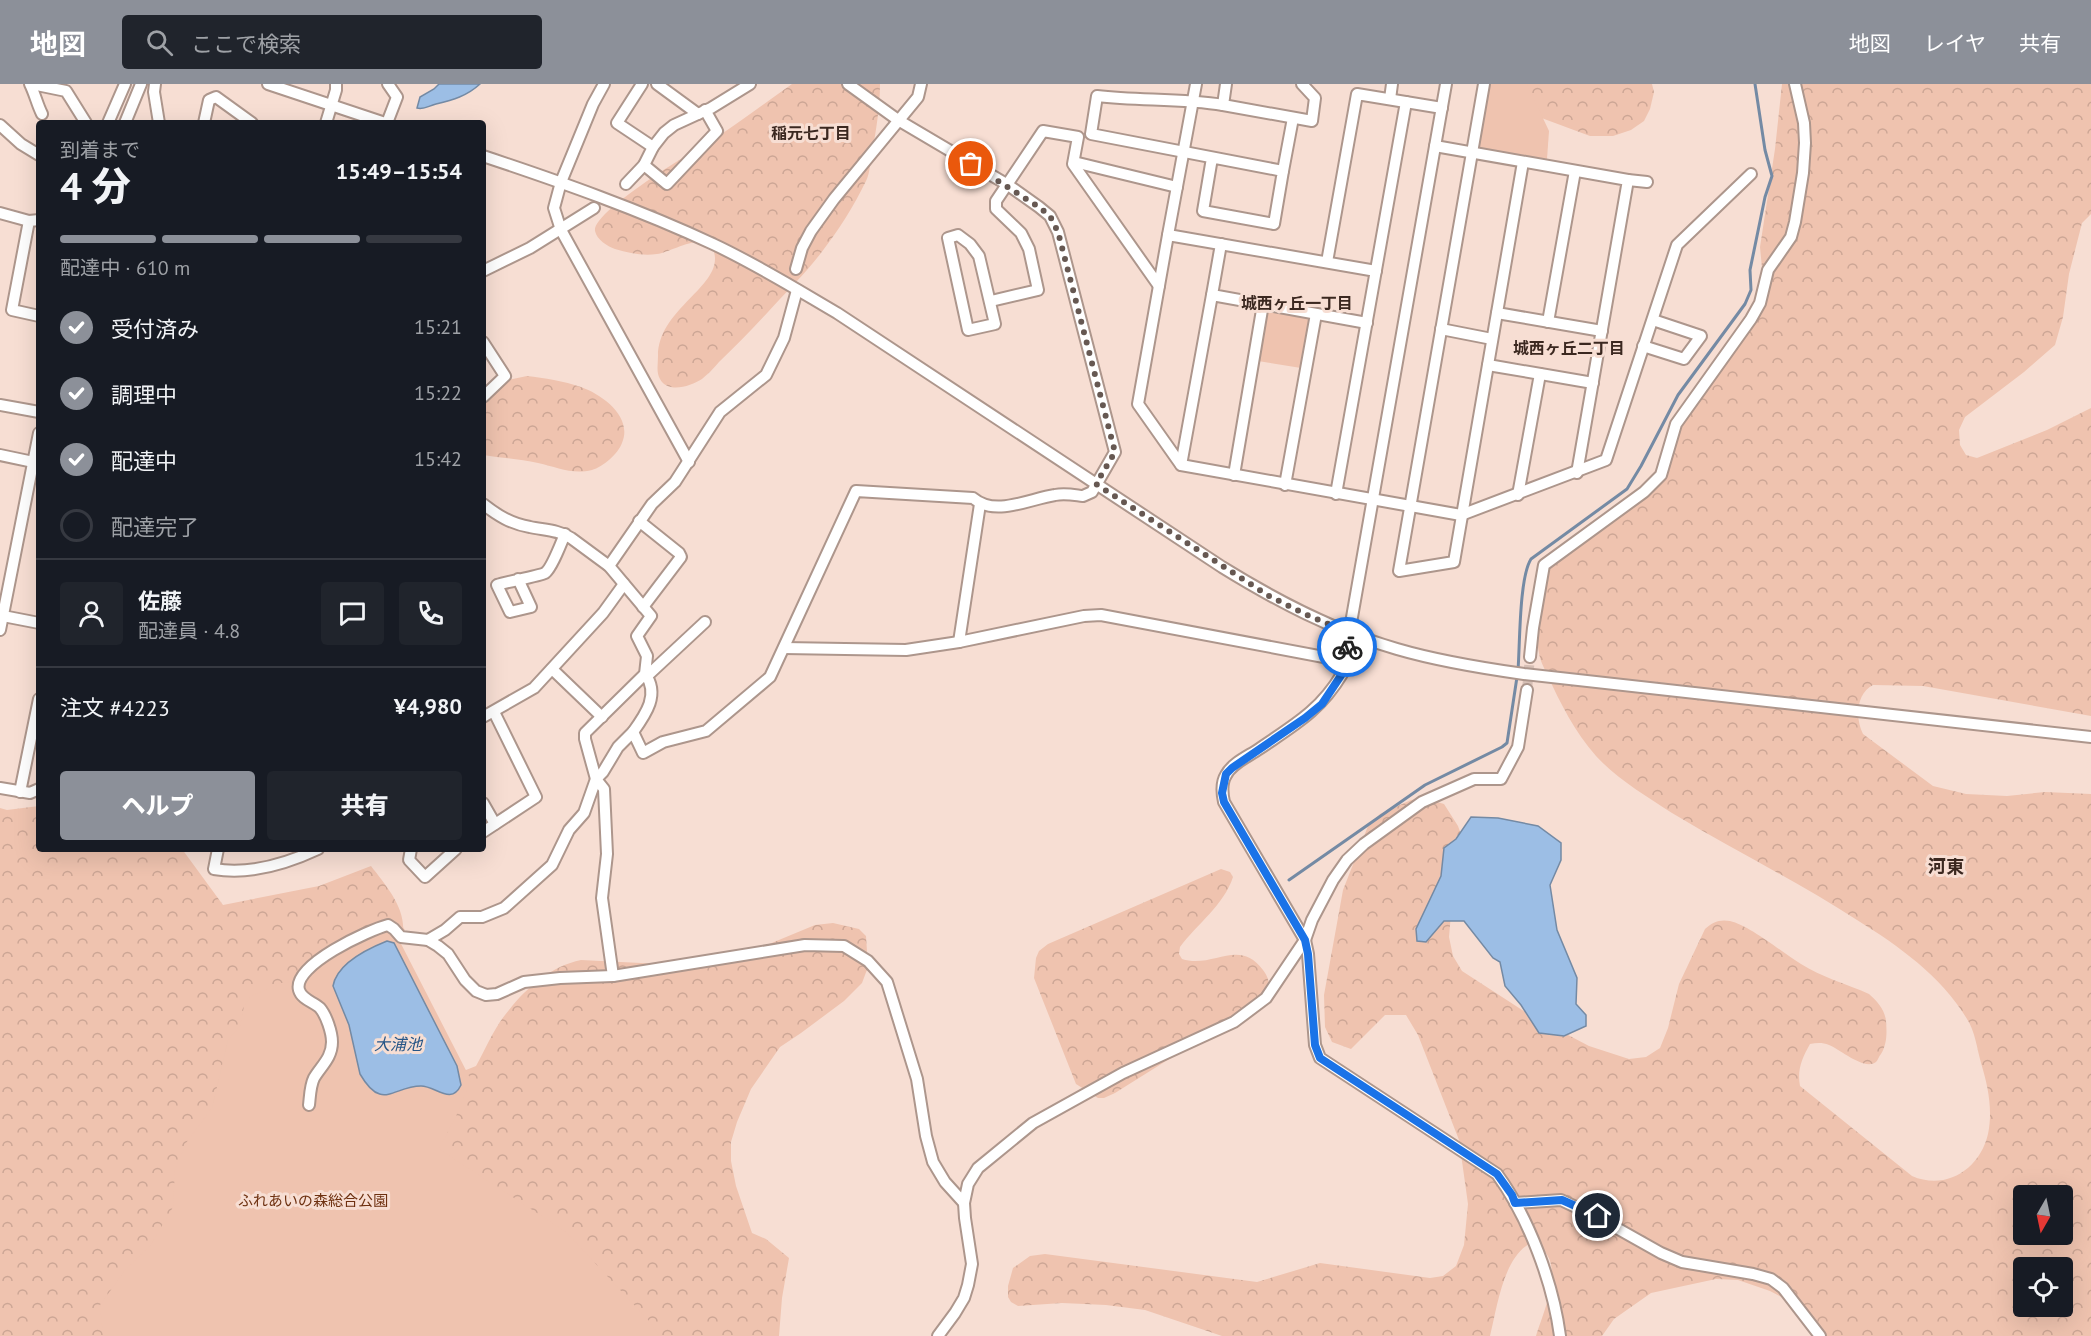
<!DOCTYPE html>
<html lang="ja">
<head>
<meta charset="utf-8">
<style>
	:root { --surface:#171b24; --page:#20242c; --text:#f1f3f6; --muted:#9ea1a6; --line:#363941; --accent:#8c9099 }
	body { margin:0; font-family:"PT Sans","Noto Sans JP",sans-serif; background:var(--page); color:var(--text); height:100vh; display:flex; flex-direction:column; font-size:22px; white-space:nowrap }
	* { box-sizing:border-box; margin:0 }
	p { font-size:20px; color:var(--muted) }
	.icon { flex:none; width:33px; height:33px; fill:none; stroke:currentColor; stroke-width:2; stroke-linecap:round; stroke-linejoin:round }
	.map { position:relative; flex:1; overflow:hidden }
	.side { position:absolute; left:36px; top:36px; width:450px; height:732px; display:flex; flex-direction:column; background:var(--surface); border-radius:6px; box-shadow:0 6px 24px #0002 }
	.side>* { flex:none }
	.needle { width:39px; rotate:189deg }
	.buttons { position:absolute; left:2013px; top:1101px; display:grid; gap:12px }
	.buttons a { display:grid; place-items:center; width:60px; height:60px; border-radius:6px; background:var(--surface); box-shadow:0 6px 24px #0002; font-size:30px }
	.pin { position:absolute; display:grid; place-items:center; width:51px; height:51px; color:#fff; margin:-26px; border:3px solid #fff; border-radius:50%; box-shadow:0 2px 6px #0007 }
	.courier { position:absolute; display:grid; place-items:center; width:60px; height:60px; margin:-30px; border:4px solid #1a73e8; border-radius:50%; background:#fff; color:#222; box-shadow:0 2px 8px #0007 }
	.headline em { font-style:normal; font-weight:800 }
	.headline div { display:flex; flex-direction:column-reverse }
	.headline { display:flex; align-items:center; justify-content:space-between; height:102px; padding:0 24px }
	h1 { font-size:39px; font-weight:800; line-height:45px }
	.bar { display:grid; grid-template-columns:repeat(4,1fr); gap:9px 6px; align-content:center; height:72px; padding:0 24px }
	.bar i { height:8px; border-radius:4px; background:var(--line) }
	.bar .active { background:var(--accent) }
	.bar p { grid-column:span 4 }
	.line { display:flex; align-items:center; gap:15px; padding:0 24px; border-top:2px solid var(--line) }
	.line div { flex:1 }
	.round { display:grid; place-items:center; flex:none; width:63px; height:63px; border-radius:6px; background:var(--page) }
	ol { padding:0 24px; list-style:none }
	li { display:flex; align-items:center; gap:18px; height:66px }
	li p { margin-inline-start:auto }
	li .icon { padding:6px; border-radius:50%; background:var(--accent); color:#fff; stroke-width:4 }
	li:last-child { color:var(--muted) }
	li i { width:33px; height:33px; border:3px solid var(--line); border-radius:50% }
	.action { display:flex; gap:12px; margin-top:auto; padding:12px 24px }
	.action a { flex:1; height:69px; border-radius:6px; background:var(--accent); color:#fff; font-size:24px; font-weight:800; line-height:69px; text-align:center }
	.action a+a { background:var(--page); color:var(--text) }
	header { display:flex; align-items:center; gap:36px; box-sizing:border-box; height:84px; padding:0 30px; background:var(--accent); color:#fff }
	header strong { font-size:28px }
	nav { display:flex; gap:33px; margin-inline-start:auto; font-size:21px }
	.search { width:420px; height:54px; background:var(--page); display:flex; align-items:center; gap:15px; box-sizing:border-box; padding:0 21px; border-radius:6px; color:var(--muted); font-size:22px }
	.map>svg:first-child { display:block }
	.forest { fill:url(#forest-crowns); fill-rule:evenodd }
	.park { fill:#efc3af }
	.water { fill:#9cbee5; stroke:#748aa4; stroke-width:1.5 }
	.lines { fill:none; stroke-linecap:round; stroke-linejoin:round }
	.stream { stroke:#748aa4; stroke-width:3 }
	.minor-tunnel { stroke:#d6bfb5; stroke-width:10; stroke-dasharray:10 5; stroke-linecap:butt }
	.minor-casing { stroke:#ad968c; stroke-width:14 }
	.minor { stroke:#fff; stroke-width:10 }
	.done { stroke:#665852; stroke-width:6; stroke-dasharray:0 10.8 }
	.route { stroke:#1a73e8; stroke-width:8 }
	.labels { text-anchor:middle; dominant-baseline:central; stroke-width:6; stroke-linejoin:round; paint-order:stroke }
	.park-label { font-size:15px; fill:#6e3111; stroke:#f7ded3 }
	.neighbourhood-label { font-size:16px; font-weight:bold; fill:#3b2820; stroke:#f7ded3 }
	.water-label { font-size:16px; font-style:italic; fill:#265586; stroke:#f7ded3 }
	.quarter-label { font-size:18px; font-weight:bold; fill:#3b2820; stroke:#f7ded3 }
</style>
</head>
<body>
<header>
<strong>地図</strong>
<div class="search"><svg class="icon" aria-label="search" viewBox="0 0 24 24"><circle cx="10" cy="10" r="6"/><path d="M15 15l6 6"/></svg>ここで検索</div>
<nav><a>地図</a><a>レイヤ</a><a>共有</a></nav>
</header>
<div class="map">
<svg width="2091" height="1252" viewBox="0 0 2091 1252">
	<defs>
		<pattern id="forest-crowns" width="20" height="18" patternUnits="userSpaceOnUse" patternTransform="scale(1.5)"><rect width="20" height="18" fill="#efc3af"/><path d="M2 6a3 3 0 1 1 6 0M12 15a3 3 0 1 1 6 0" fill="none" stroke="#cca695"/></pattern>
	</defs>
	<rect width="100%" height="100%" fill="#f7ded3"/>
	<g class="forest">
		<path d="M792,0H880C880,24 876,46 872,70C870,79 870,89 866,97C854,122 838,147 821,169C805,190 786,208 768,228C752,245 736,262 719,278C714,284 708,290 702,295C691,302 668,310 660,295C656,288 658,280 658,272C658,227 716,205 715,174C713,141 673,168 657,170C642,172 629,169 615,165C607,162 597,156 595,147C592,126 704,61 723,49C747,33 769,16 792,0Z"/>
		<polygon points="1482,0 1652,0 1654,8 1650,25 1644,37 1631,46 1613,52 1590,52 1520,26 1502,19"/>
		<path d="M1782,0H2091V130L2082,139L2069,190L2063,233L2055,261L2024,288L1965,333L1959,346L1960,361L1966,371L1977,374L2047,346L2091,324V632L1923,602L1873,601C1856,610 1855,634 1863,650L1933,702L1966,710L2007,712L2045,708L2091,710V1252H1824L1791,1218L1770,1207L1738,1196L1716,1195L1651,1209L1614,1235L1602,1252H1536C1544,1226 1571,1168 1529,1160C1503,1175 1497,1224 1490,1252H1222L1145,1226L1106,1221L1062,1219L1018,1222L1011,1218L1008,1213V1202L1013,1184L1030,1172L1045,1170L1257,1198L1320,1179L1430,1194L1443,1192L1456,1182L1464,1161L1468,1120L1459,1056L1418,951L1406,931H1385L1351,965L1332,958L1325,943L1324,911L1343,806L1368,742L1380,730L1411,716L1424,714L1444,720L1458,742L1464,759L1451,830L1449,853L1453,872L1462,887L1530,931L1589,962L1629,975L1646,973L1660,964L1668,944L1679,900L1705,845C1712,838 1720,835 1730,837C1749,841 1783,869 1801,880C1821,893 1847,900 1869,910C1877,917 1885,926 1886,937C1887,949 1887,960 1881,970C1879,972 1878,976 1876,978C1864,987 1840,965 1829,961C1822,958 1816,959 1810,960C1802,974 1797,986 1800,1002L1912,1092C1946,1107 1980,1085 1988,1050C1993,1026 1988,1002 1981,979C1977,965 1975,947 1967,935C1942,893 1899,862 1857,836C1797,797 1733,766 1672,729C1646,712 1617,695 1596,672C1575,648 1560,619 1547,590C1544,584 1540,576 1539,569C1537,560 1538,551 1535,542L1547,481L1666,383L1691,321L1764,205L1760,163L1775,65ZM2024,1112H2062V1150H2024ZM2024,1184H2062V1222H2024Z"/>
		<path d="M527,292C544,294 564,297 581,303C603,311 633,333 622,359C618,370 603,383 592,386C572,391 557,383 538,379C520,375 501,374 483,371V303L494,299Z"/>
		<path d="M39,722V765H182L223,821L319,802L371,782C388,804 412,831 400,860L446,987L466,986L476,982C486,964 495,942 509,926C527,903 552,882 581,876L661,880L731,876L815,841L833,839L859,845L866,852L868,883L862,899L844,917L801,949L780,963L751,1005L737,1038L731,1058V1077L736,1102L752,1149L766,1155L789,1174L782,1214L779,1252H0V724L7,726Z"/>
		<path d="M1221,785L1230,788L1233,793C1224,821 1197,840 1180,863L1179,870L1182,875C1213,885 1239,853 1263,886C1270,895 1270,903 1268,913L1115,1009L1104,1014H1098L1076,1000L1034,894L1036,874L1039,867L1048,860Z"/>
	</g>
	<g class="park">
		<polygon points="1490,0 1527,0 1549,47 1547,75 1480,64 1478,62"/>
		<polygon points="1270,226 1308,233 1310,235 1301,284 1258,277 1267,228"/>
		<polygon points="390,836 399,838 405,846 398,854 471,996 457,1030 439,1065 566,1148 651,1239 659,1252 103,1252 100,1221 126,1185 150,1162 173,1123 175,1086 186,1059 212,1024 228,956 240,942 244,922 251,912 281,899 296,897"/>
	</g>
	<g class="water">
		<path d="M439,0H480C467,12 453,16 436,20C428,22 424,26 417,24L420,13L434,5Z"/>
		<polygon points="1471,733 1498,734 1538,742 1561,759 1561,776 1550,801 1557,846 1577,894 1576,920 1586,931 1586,942 1564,952 1539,949 1521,921 1505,902 1500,878 1493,874 1464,837 1444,837 1426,858 1417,857 1416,845 1441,792 1444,764 1456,755"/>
		<path d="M387,857L394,859L457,982L461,1001C451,1022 436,1002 421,1002C393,1002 382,1028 360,990L349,941L333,902C337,879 367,865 387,857Z"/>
	</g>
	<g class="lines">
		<g class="stream">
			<path d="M1518,586C1520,561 1519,494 1531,475L1627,405L1641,382L1678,311L1745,220L1751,206L1750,186L1765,113L1772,92L1765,66L1755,0"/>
			<polyline points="1289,796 1425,701 1502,663 1507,659 1517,593"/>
		</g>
		<polyline class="minor-tunnel" points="1527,606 1530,573"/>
		<defs>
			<g id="minor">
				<path d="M30,0C35,10 37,20 42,30"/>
				<polyline points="32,0 66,7 86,39"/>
				<polyline points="155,0 154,8 159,39"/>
				<polyline points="268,0 385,39"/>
				<polyline points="604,0 593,20 561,98 554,124 561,146 689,378"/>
				<polyline points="642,0 617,39 653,63"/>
				<polyline points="657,0 698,30"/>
				<polyline points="1226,0 1223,21 1312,37 1315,14 1302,0"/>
				<path d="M1446,0L1342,590C1320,627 1294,641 1259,665C1249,672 1232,679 1226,691C1221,699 1222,709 1224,718L1305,856L1308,870L1315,961L1320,974L1497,1090C1529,1134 1553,1199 1560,1252"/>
				<polyline points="1484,0 1399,487 1454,478 1523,78"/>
				<polyline points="1390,15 1392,0"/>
				<polyline points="108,39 125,0"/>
				<polyline points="125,39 141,0"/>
				<polyline points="204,39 209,16 216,13 252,39"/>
				<polyline points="326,39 336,6 336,0"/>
				<polyline points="387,39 397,13 388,0"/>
				<polyline points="0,41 21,60 39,71"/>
				<polyline points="1435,62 1628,96 1577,389"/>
				<path d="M483,72C561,98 638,125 713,160C756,180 796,205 837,229L1222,483C1277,517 1334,547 1397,565C1438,577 1481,584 1524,590L2091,653"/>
				<path d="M1212,74L1203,127L1274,140L1283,87L1091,50L1097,12C1139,17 1181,14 1223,21"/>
				<polyline points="1074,78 1177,103"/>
				<polyline points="644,81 667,100 717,47 705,26"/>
				<polyline points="1283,87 1293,34"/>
				<polyline points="1628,96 1647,98"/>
				<polyline points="626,100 644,81 653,63 664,49 674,41 711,24 750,0"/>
				<polyline points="0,129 29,137"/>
				<polyline points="39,136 29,137 28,142 12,226 39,232"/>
				<polygon points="958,151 970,160 979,172 995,240 968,246 948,154"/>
				<polyline points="1168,151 1196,0"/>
				<polyline points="1221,160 1212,211 1367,239"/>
				<polyline points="1327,178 1357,10 1442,24"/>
				<polyline points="796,185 802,164 811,147 834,115 918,13 921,0"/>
				<polyline points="483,187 530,164 594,124"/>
				<polyline points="1376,187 1168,151 1138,320 1181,381 1461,431 1606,376 1677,161 1751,90"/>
				<polyline points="991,217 1038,206 1029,165 1021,149 996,125 996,117 1043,47 1078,53 1073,80 1159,202"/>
				<polyline points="1497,229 1602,247"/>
				<polyline points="1548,238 1575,87"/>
				<polyline points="1441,245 1492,255"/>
				<polyline points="483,258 505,292 483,313"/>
				<polyline points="1643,262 1684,275 1701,252 1653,236"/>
				<polyline points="1488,281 1593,299"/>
				<polyline points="0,321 39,328"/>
				<polyline points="0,371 38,379"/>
				<polyline points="1181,381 1212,211"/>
				<polyline points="1234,391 1263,220"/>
				<polyline points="1285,401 1316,230"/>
				<polyline points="1336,410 1406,18"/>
				<polyline points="1518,411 1540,290"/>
				<path d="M483,420C497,431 511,440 530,443C544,446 559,446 571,454L609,482L651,532L637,552L647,572L645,590L585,649V655L596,695L604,705L607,770L602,814L613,892"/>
				<polyline points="639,437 679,469 681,473 643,523"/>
				<polyline points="609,482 652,420 675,398 720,328 766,291 784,254 797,206"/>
				<path d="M518,495L531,523L510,528L497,501C506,498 539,492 545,489C552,484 561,459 565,450"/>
				<polyline points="3,532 39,539"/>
				<polyline points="0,546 39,349"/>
				<polyline points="959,558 980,420"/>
				<polyline points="784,564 906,566 959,558 1084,532 1101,531 1345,577"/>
				<polyline points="1530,573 1533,544 1544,481 1644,408 1661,391 1676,340 1751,235 1760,219 1768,186 1791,153 1795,138 1803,89 1805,59 1804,39 1795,0"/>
				<polyline points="552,585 602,633"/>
				<polyline points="647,592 705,538"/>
				<polyline points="483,633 534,604 603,529 624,500"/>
				<path d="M633,648C646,630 660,610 645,590"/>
				<polyline points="0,704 30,709 39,705"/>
				<polyline points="20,708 39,615"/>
				<polyline points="483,719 495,740"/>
				<polyline points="483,748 536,713 494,628"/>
				<path d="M218,765L214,785C249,791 286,780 318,765"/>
				<polyline points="411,765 409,776 425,793 456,765"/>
				<path d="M428,856L445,846L460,833H482L504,824L552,781L569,746L584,729L596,695L603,688L618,663L633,648L643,669L663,658L706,647L770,593L856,407L973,414C995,433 1029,415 1055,411C1065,409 1074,411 1083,412L1092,408L1115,368L1058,148L1050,132L1039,123L1008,101L898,36L848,0"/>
				<path d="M309,1021C310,1013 310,1002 314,994C321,982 332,974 332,958C332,948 326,931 320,924C314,918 302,916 299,906C292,881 369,846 388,841L394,845L401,853L428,856L438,862L448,870L465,896L476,907L486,911L497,910L524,898L560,894L613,892L805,861L844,862L868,877L887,898L917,995L926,1052L933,1078L945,1098L964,1119"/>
				<polyline points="1515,1119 1561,1116 1597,1133 1661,1169 1682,1178 1753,1190 1771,1195 1783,1204 1820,1252"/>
				<polyline points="938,1252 955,1229 964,1214 968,1201 972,1180 965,1134 964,1119 968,1100 978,1084 1033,1039 1123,989 1234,938 1266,914 1305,856 1312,836 1333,796 1347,776 1364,760 1422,718 1474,695 1501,695 1518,663 1527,606"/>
			</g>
		</defs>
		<use href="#minor" class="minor-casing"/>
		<use href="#minor" class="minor"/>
	</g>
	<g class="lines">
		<polyline class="done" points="971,80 1039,123 1050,132 1058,148 1115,368 1096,400 1269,512 1307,531 1350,549 1347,563"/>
		<polyline class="route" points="1347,563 1342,590 1322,620 1305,634 1232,684 1226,690 1222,709 1224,718 1305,856 1308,870 1315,961 1320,974 1497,1090 1512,1111 1515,1119 1562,1116 1598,1132"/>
	</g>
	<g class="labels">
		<g class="park-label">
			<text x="313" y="1116">ふれあいの森総合公園</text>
		</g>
		<g class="neighbourhood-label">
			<text x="811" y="49">稲元七丁目</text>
			<text x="1297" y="219">城西ヶ丘一丁目</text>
			<text x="1569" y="264">城西ヶ丘二丁目</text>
		</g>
		<g class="water-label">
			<text x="398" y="960">大浦池</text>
		</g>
		<g class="quarter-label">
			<text x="1946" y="782">河東</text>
		</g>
	</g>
</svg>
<div class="buttons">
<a><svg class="needle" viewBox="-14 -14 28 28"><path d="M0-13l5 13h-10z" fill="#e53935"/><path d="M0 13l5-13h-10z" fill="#9ea1a6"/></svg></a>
<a><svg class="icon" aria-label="locate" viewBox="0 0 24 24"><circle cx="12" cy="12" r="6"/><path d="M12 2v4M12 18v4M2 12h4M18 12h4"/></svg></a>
</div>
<div class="pin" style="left:971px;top:80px;background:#ea580c"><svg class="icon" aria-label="bag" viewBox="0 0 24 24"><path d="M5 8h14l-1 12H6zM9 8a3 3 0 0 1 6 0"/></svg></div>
<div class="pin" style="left:1598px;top:1132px;background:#1f2937"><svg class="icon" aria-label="home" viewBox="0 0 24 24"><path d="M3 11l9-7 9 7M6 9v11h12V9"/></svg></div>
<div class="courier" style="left:1347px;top:563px"><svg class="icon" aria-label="bike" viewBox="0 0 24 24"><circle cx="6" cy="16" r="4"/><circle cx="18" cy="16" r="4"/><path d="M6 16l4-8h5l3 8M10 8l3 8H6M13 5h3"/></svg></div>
<section class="side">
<div class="headline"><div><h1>4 分</h1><p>到着まで</p></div><em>15:49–15:54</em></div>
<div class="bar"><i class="active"></i><i class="active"></i><i class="active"></i><i></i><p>配達中 · 610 m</p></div>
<ol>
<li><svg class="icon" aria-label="check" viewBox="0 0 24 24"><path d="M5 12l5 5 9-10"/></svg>受付済み<p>15:21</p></li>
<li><svg class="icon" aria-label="check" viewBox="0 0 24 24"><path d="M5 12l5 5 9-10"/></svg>調理中<p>15:22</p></li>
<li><svg class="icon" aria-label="check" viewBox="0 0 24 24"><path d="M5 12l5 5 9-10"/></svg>配達中<p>15:42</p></li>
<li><i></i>配達完了</li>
</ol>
<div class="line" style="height:108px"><a class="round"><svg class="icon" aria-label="person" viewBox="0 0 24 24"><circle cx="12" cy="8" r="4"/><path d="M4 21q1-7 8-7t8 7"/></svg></a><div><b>佐藤</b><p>配達員 · 4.8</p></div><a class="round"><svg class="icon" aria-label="chat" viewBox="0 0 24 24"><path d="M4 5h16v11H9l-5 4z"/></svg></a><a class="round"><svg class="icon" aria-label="phone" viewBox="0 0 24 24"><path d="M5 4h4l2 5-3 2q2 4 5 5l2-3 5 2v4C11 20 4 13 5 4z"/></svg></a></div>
<div class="line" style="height:78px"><div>注文 #4223</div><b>¥4,980</b></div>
<div class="action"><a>ヘルプ</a><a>共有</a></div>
</section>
</div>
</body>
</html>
